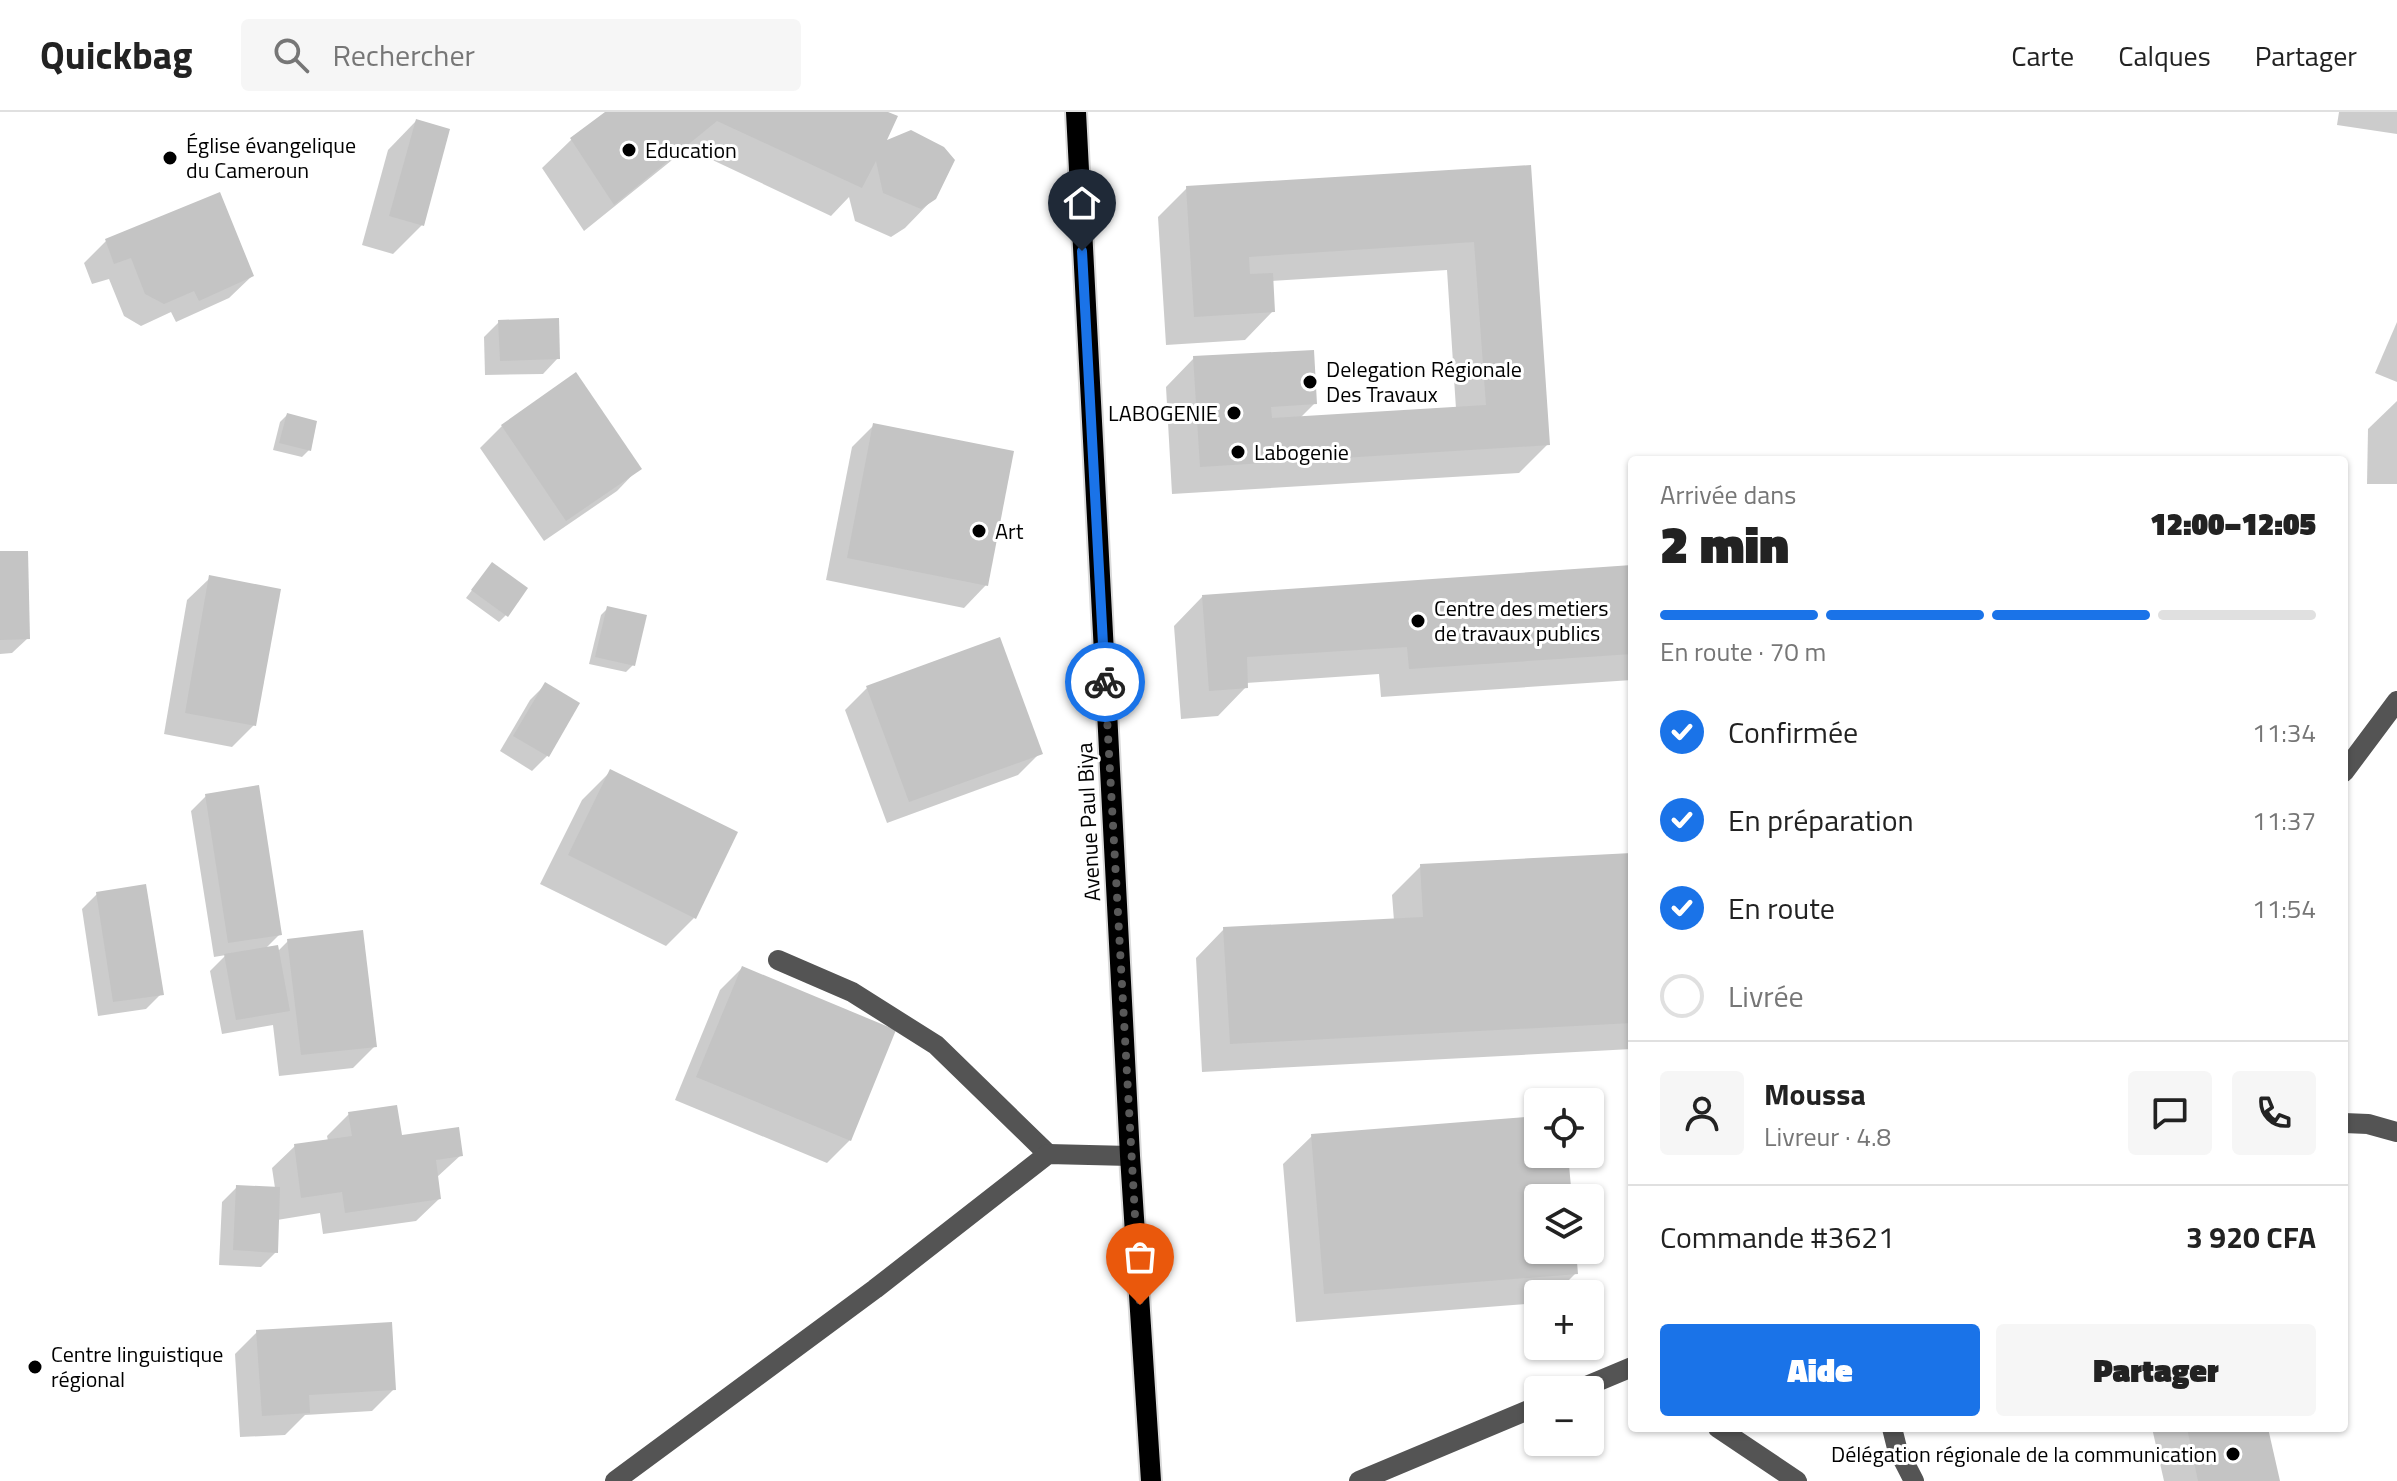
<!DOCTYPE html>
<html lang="fr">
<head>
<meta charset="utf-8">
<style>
	:root { --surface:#fff; --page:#f6f6f6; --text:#222; --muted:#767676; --line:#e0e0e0; --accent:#1a73e8 }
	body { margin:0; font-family:"Titillium Web",sans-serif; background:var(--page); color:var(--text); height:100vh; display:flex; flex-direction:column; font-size:30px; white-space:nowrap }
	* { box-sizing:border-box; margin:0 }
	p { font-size:26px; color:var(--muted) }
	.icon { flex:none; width:44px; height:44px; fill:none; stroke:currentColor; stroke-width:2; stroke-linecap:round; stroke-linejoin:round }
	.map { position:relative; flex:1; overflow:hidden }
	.details { position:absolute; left:1628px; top:344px; width:720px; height:976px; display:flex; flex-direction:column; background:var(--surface); border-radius:8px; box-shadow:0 2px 6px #0004 }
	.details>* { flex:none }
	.fabs { position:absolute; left:1524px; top:976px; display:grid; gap:16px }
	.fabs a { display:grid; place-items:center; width:80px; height:80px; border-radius:8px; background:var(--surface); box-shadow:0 2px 6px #0004; font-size:40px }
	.pin { position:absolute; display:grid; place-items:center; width:68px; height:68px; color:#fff; margin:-82px -34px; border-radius:50% 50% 50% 0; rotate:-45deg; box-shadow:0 0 8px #0007 }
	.pin .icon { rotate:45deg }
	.courier { position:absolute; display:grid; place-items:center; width:80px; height:80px; margin:-40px; border:6px solid #1a73e8; border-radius:50%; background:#fff; color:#222; box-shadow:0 2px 10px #0007 }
	.summary em { font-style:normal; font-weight:800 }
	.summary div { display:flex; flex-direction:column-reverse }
	.summary { display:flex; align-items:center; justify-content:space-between; height:136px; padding:0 32px }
	h1 { font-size:52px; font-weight:800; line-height:60px }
	.bar { display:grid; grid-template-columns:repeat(4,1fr); gap:12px 8px; align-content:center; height:96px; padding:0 32px }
	.bar i { height:10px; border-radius:6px; background:var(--line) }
	.bar .on { background:var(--accent) }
	.bar p { grid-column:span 4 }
	.line { display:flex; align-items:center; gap:20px; padding:0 32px; border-top:2px solid var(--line) }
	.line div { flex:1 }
	.round { display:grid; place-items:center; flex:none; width:84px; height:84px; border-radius:8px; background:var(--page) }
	ol { padding:0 32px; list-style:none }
	li { display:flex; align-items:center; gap:24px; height:88px }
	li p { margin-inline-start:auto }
	li .icon { padding:8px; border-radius:50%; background:var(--accent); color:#fff; stroke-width:4 }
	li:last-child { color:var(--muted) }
	li i { width:44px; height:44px; border:4px solid var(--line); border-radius:50% }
	.primary-button { display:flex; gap:16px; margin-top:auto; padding:16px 32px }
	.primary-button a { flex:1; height:92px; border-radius:8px; background:var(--accent); color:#fff; font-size:32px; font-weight:800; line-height:92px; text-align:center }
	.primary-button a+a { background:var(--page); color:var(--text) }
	header { display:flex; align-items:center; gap:48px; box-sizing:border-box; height:112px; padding:0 40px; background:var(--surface); border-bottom:2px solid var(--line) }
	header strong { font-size:38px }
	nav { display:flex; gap:44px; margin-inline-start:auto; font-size:28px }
	.search { width:560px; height:72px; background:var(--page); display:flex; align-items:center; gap:20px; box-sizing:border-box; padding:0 28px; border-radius:8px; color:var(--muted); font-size:30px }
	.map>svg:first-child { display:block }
	.shadow { fill:#0003 }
	.building { fill:#c4c4c4 }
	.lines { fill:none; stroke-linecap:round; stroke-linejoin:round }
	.major-casing { stroke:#dbdbdb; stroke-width:24 }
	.minor { stroke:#545454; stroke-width:20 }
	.major { stroke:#000; stroke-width:20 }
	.done { stroke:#595959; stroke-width:8; stroke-dasharray:0 14.4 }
	.route { stroke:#1a73e8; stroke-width:10 }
	.poi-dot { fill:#000; stroke:#fff; stroke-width:3 }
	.labels { text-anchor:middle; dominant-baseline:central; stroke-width:6; stroke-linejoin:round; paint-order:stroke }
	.poi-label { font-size:22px; fill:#000; stroke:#fff; text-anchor:start }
	.street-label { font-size:22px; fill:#000; stroke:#fff }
</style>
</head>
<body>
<header>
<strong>Quickbag</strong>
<div class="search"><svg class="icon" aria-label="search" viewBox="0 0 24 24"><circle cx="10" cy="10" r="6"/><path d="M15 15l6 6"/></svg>Rechercher</div>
<nav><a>Carte</a><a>Calques</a><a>Partager</a></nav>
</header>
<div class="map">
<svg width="2397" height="1369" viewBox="0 0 2397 1369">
	<rect width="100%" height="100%" fill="#fff"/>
	<g class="shadow">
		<polygon points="608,0 883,0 882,32 934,86 905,116 891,125 855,109 849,85 831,104 687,36 584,119 542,56 571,28"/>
		<polygon points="2339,0 2397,0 2397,22 2337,13"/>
		<polygon points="416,9 422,113 393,142 362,133 388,38"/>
		<polygon points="1530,55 1548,332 1519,361 1172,382 1166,275 1194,246 1315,291 1300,306 1456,297 1447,158 1271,169 1273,199 1245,228 1166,233 1158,105 1187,76"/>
		<polygon points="106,129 252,164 229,186 176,210 171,200 141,214 124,204 109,167 92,172 84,151"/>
		<polygon points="499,210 558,246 543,262 485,263 484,225"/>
		<polygon points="2397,210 2397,270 2375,261"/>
		<polygon points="2397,289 2397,372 2367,372 2368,317"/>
		<polygon points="287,303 309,338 302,345 273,338 280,310"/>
		<polygon points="874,313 986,473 964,496 826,468 852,335"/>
		<polygon points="502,314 639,356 617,379 544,429 480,336"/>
		<polygon points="0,441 28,526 12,541 0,542"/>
		<polygon points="492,452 506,503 499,510 466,486"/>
		<polygon points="1632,456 1632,568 1381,585 1379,562 1246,571 1246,575 1218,604 1181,607 1174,514 1202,485"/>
		<polygon points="210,466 254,613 232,635 164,622 187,488"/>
		<polygon points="608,496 633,553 626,560 589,552 601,503"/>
		<polygon points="545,573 547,644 532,659 500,639 530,588"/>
		<polygon points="867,576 1040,641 1018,663 887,711 845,598"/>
		<polygon points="610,660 694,806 666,834 540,772 582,688"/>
		<polygon points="206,684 280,822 264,838 277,840 288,829 375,934 353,956 279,964 273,913 222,922 210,859 226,843 214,845 191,699"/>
		<polygon points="1632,743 1632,937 1202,960 1196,846 1224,817 1394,809 1392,783 1421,754"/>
		<polygon points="97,782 161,882 146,897 98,904 82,797"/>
		<polygon points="742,856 850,1028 827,1051 675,988 720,878"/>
		<polygon points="349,1002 400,1025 461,1043 436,1066 439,1087 416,1109 323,1122 320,1101 277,1108 276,1140 261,1155 219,1153 222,1090 237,1075 275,1076 272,1056 295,1034 328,1029 327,1024"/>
		<polygon points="1538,1006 1538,1042 1566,1042 1570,1086 1538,1086 1538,1138 1574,1138 1576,1161 1555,1182 1538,1182 1538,1191 1296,1210 1283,1052 1312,1024"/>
		<polygon points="257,1220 394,1277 372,1299 305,1303 285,1323 240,1325 235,1242"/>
		<polygon points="2152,1316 2266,1316 2278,1369 2164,1369"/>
	</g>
	<g class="building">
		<polygon points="605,0 888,0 898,4 887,28 911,18 944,35 955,48 936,87 921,97 883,81 876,49 862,76 717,9 614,93 570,26"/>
		<polygon points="416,7 450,17 424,114 389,104"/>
		<polygon points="1531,53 1550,333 1200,355 1193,244 1314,238 1317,292 1271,295 1272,306 1486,293 1474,130 1249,145 1250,162 1273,161 1275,200 1194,205 1186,74"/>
		<polygon points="220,80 254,164 199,189 194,179 164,192 145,182 131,146 114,152 105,127"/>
		<polygon points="559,206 560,247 500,249 498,208"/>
		<polygon points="576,260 642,357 566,409 501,313"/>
		<polygon points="287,301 317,309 311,339 279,331"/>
		<polygon points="873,311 1014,339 988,474 847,446"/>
		<polygon points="0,439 28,439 30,527 0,528"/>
		<polygon points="492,450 528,476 508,505 471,478"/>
		<polygon points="1632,453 1632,542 1409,557 1407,535 1247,545 1248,576 1209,579 1202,483"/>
		<polygon points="209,463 281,477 256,614 185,601"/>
		<polygon points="607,494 647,503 635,554 595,545"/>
		<polygon points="1000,525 1043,642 909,690 866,574"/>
		<polygon points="545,570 580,591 549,645 513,624"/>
		<polygon points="610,657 738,720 696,807 568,743"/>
		<polygon points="259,673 282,823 228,831 205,682"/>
		<polygon points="1632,741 1632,911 1230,932 1223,815 1423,805 1420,752"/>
		<polygon points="146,772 164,883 113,890 96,780"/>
		<polygon points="363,818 377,935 301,943 287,827"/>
		<polygon points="278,833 290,899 236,908 224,842"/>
		<polygon points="742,854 896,918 851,1029 696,965"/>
		<polygon points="397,993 402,1023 459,1015 463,1044 436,1048 441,1087 345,1101 342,1080 301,1086 294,1032 352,1024 348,1000"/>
		<polygon points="1538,1004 1538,1042 1568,1042 1572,1086 1538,1086 1538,1138 1576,1138 1578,1162 1324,1182 1311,1022"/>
		<polygon points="236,1073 280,1075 278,1141 233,1138"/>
		<polygon points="392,1210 396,1278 309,1283 310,1301 262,1304 256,1218"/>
		<polygon points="2187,1316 2268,1316 2280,1369 2198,1369"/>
	</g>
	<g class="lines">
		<defs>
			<polyline id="major" points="1076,0 1130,1044 1151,1369"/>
		</defs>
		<use href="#major" class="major-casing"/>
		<g class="minor">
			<polyline points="2344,660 2397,589"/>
			<polyline points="778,848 852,880 936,933 1048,1042"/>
			<polyline points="2344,1011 2368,1012 2397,1020"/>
			<polyline points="1577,1278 1632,1255"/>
			<polyline points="1718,1316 1797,1369"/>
			<polyline points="1892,1316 1897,1336 1914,1369"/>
			<polyline points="615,1369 875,1177 1048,1042 1130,1044"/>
			<polyline points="1359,1369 1538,1294"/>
		</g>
		<use href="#major" class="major"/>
	</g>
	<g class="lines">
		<polyline class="done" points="1105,570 1140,1193"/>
		<polyline class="route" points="1082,139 1105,570"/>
	</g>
	<g class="poi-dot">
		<circle cx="629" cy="38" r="8"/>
		<circle cx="170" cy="46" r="8"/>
		<circle cx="1310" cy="270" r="8"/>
		<circle cx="1234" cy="301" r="8"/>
		<circle cx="1238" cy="340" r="8"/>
		<circle cx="979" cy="419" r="8"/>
		<circle cx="1418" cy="509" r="8"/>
		<circle cx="35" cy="1255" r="8"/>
		<circle cx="2233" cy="1342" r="8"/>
	</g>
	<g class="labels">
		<g class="poi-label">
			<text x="186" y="33">Église évangelique<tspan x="186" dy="25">du Cameroun</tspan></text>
			<text x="645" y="38">Education</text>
			<text x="1326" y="257">Delegation Régionale<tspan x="1326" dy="25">Des Travaux</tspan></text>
			<text x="1218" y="301" text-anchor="end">LABOGENIE</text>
			<text x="1254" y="340">Labogenie</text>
			<text x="995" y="419">Art</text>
			<text x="1434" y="496">Centre des metiers<tspan x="1434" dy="25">de travaux publics</tspan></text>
			<text x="51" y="1242">Centre linguistique<tspan x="51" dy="25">régional</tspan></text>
			<text x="2217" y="1342" text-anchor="end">Délégation régionale de la communication</text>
		</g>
		<g class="street-label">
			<text transform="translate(1088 710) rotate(-93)">Avenue Paul Biya</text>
		</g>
	</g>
</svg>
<div class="fabs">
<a><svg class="icon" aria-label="locate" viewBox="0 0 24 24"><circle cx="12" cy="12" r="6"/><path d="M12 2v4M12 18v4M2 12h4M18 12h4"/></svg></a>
<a><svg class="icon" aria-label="layers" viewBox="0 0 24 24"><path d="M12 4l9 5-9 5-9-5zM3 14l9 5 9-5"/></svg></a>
<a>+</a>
<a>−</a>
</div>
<div class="pin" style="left:1140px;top:1193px;background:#ea580c"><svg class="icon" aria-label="bag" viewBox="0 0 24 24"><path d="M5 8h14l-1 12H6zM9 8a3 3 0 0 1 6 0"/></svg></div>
<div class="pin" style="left:1082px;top:139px;background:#1f2937"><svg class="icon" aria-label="home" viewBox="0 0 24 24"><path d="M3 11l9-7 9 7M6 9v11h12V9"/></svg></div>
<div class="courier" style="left:1105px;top:570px"><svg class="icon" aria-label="bike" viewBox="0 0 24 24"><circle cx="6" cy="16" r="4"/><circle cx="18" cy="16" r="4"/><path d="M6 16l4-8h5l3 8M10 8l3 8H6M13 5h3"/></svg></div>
<section class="details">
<div class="summary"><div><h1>2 min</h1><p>Arrivée dans</p></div><em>12:00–12:05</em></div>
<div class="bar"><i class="on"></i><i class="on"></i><i class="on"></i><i></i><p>En route · 70 m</p></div>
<ol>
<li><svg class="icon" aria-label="check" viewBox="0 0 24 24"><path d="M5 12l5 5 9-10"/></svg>Confirmée<p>11:34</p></li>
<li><svg class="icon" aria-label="check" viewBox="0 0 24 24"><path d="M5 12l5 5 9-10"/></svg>En préparation<p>11:37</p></li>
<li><svg class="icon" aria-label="check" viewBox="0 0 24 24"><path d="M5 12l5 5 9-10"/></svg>En route<p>11:54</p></li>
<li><i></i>Livrée</li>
</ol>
<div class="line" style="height:144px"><a class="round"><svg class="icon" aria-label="person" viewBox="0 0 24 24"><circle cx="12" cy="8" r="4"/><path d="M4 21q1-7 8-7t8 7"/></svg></a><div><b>Moussa</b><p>Livreur · 4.8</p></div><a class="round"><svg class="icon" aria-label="chat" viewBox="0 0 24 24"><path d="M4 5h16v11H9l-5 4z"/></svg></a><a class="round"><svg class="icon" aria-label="phone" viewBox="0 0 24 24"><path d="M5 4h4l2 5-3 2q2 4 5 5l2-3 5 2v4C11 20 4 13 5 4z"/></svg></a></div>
<div class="line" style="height:104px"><div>Commande #3621</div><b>3 920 CFA</b></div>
<div class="primary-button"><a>Aide</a><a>Partager</a></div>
</section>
</div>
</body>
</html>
